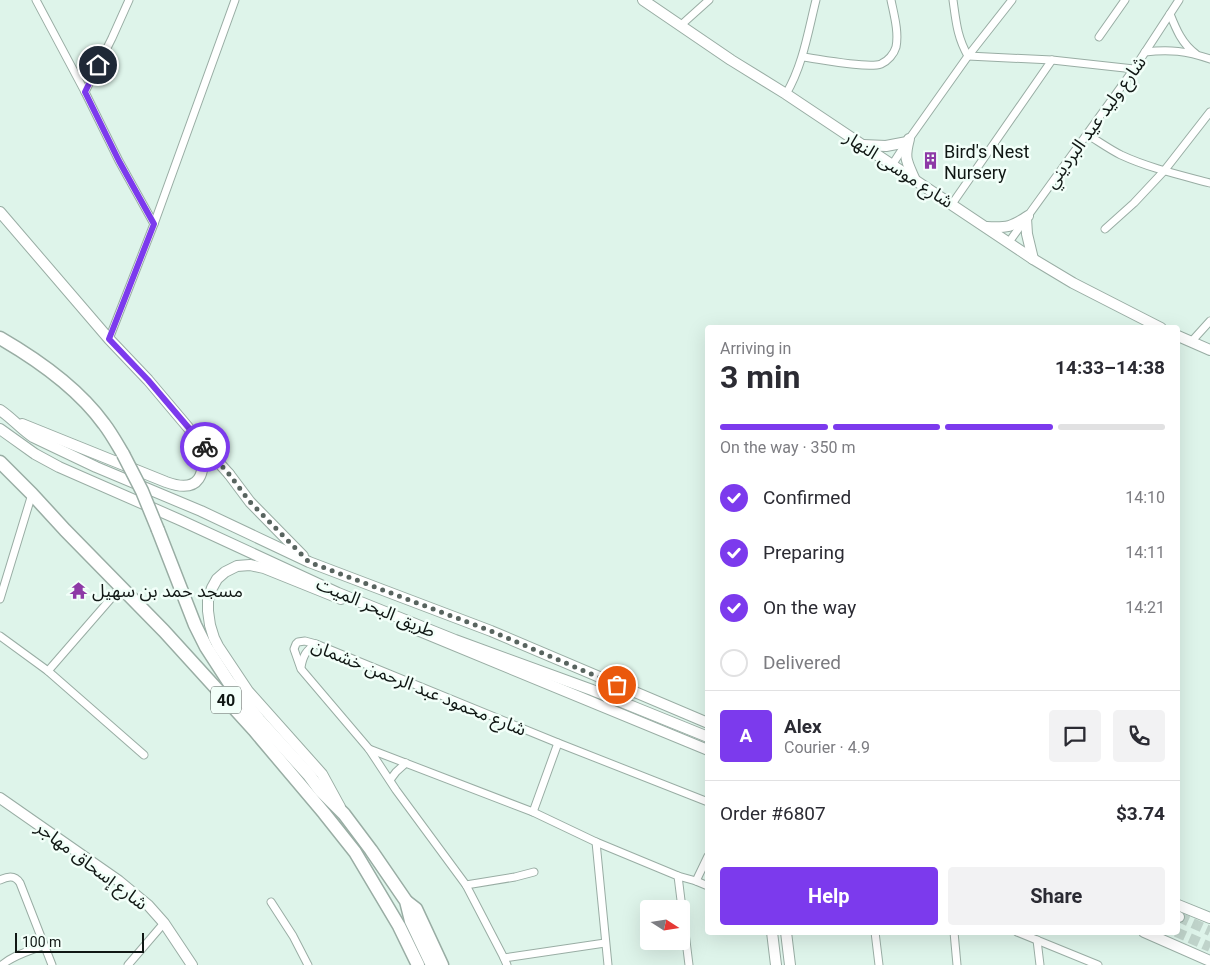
<!DOCTYPE html>
<html lang="en">
<head>
<meta charset="utf-8">
<style>
	:root { --surface:#fff; --page:#f2f2f3; --text:#2b2b33; --muted:#7c7c81; --line:#e1e1e2; --accent:#7c3aed }
	body { margin:0; font-family:Roboto,"Noto Sans Arabic",sans-serif; background:var(--page); color:var(--text); height:100vh; display:flex; flex-direction:column; font-size:19px; white-space:nowrap }
	* { box-sizing:border-box; margin:0 }
	p { font-size:16px; color:var(--muted) }
	.icon { flex:none; width:28px; height:28px; fill:none; stroke:currentColor; stroke-width:2; stroke-linecap:round; stroke-linejoin:round }
	.map { position:relative; flex:1; overflow:hidden }
	.details { position:absolute; left:705px; top:325px; width:475px; height:610px; display:flex; flex-direction:column; background:var(--surface); border-radius:5px; box-shadow:0 5px 20px #0002 }
	.details>* { flex:none }
	.needle { width:32px; rotate:102deg }
	.controls { position:absolute; left:640px; top:900px; display:grid; gap:10px }
	.controls a { display:grid; place-items:center; width:50px; height:50px; border-radius:5px; background:var(--surface); box-shadow:0 5px 20px #0002; font-size:25px }
	.scale { position:absolute; left:15px; bottom:12px; width:129px; box-sizing:border-box; padding-left:5px; border:2px solid #101714; border-top:0; font-size:14px; line-height:18px; white-space:nowrap; color:#101714; -webkit-text-stroke:4px #f2fff9; paint-order:stroke }
	.pin { position:absolute; display:grid; place-items:center; width:42px; height:42px; color:#fff; margin:-21px; border:2px solid #fff; border-radius:50%; box-shadow:0 1px 5px #0007 }
	.courier { position:absolute; display:grid; place-items:center; width:50px; height:50px; margin:-25px; border:4px solid #7c3aed; border-radius:50%; background:#fff; color:#222; box-shadow:0 1px 6px #0007 }
	.headline em { font-style:normal; font-weight:700 }
	.headline div { display:flex; flex-direction:column-reverse }
	.headline { display:flex; align-items:center; justify-content:space-between; height:85px; padding:0 15px }
	h1 { font-size:32px; font-weight:700; line-height:38px }
	.bar { display:grid; grid-template-columns:repeat(4,1fr); gap:8px 5px; align-content:center; height:60px; padding:0 15px }
	.bar i { height:6px; border-radius:4px; background:var(--line) }
	.bar .active { background:var(--accent) }
	.bar p { grid-column:span 4 }
	.line { display:flex; align-items:center; gap:12px; padding:0 15px; border-top:1px solid var(--line) }
	.line div { flex:1 }
	.round { display:grid; place-items:center; flex:none; width:52px; height:52px; border-radius:5px; background:var(--page) }
	ol { padding:0 15px; list-style:none }
	li { display:flex; align-items:center; gap:15px; height:55px }
	li p { margin-inline-start:auto }
	li .icon { padding:5px; border-radius:50%; background:var(--accent); color:#fff; stroke-width:4 }
	li:last-child { color:var(--muted) }
	li i { width:28px; height:28px; border:2px solid var(--line); border-radius:50% }
	.button { display:flex; gap:10px; margin-top:auto; padding:10px 15px }
	.button a { flex:1; height:58px; border-radius:5px; background:var(--accent); color:#fff; font-size:20px; font-weight:700; line-height:58px; text-align:center }
	.button a+a { background:var(--page); color:var(--text) }
	.map>svg:first-child { display:block }
	.lines { fill:none; stroke-linecap:round; stroke-linejoin:round }
	.primary-tunnel { stroke:#bfd3ca; stroke-width:10; stroke-dasharray:10 5; stroke-linecap:butt }
	.street-casing { stroke:#99ada4; stroke-width:9 }
	.secondary-casing { stroke:#99ada4; stroke-width:12 }
	.primary-casing { stroke:#99ada4; stroke-width:12 }
	.highway-casing { stroke:#99ada4; stroke-width:15 }
	.street { stroke:#fff; stroke-width:7 }
	.secondary { stroke:#fff; stroke-width:10 }
	.primary { stroke:#fff; stroke-width:10 }
	.highway { stroke:#fff; stroke-width:12 }
	.highway-bridge-casing { stroke:#99ada4; stroke-width:15; stroke-linecap:butt }
	.highway-bridge { stroke:#fff; stroke-width:12 }
	.done { stroke:#58645f; stroke-width:5; stroke-dasharray:0 9 }
	.route { stroke:#7c3aed; stroke-width:6 }
	.labels { text-anchor:middle; dominant-baseline:central; stroke-width:5; stroke-linejoin:round; paint-order:stroke }
	.shield { fill:#f2fff9; stroke:#545d59; stroke-width:1 }
	.shield-label { font-size:16px; font-weight:bold; fill:#101714 }
	.street-label { font-size:18px; fill:#101714; stroke:#f2fff9 }
	.poi-label { font-size:18px; fill:#101714; stroke:#f2fff9; text-anchor:start }
</style>
</head>
<body>
<div class="map">
<svg width="1210" height="965" viewBox="0 0 1210 965">
	<rect width="100%" height="100%" fill="#def4ea"/>
	<g class="lines">
		<g class="primary-tunnel">
			<polyline points="1179,917 1210,931"/>
			<polyline points="1176,932 1210,947"/>
		</g>
		<defs>
			<g id="street">
				<polyline points="36,0 85,92 119,161 154,224"/>
				<path d="M953,0C956,21 957,37 968,56L1052,60L1134,69"/>
				<path d="M1170,14C1176,29 1182,44 1196,54"/>
				<polyline points="680,26 709,0"/>
				<polyline points="1099,37 1125,0"/>
				<path d="M1145,52C1170,49 1186,51 1210,59"/>
				<path d="M803,57C819,59 868,69 881,64C888,61 894,54 896,47C899,32 894,15 891,0"/>
				<polyline points="85,92 112,38 129,0"/>
				<path d="M786,94C803,65 808,32 816,0"/>
				<path d="M1088,135C1098,141 1109,149 1121,155C1149,168 1180,175 1210,183"/>
				<polyline points="892,165 907,142 968,56 1012,0"/>
				<polyline points="952,204 1052,60"/>
				<polyline points="1105,229 1134,203 1164,171 1210,112"/>
				<polyline points="1009,242 1134,69 1179,0"/>
				<polyline points="109,339 154,224 235,0"/>
				<polyline points="1191,342 1210,321"/>
				<polyline points="0,599 32,494"/>
				<polyline points="0,636 48,671 144,755"/>
				<path d="M301,667C303,656 306,650 316,644"/>
				<polyline points="48,671 121,587"/>
				<polyline points="369,749 533,812 596,842 678,876 696,881 708,886"/>
				<polyline points="390,780 396,772 406,763"/>
				<polyline points="533,812 558,743"/>
				<polyline points="596,842 608,965"/>
				<polyline points="678,876 689,965"/>
				<path d="M0,880C8,876 15,875 20,883L52,965"/>
				<polyline points="696,881 708,856"/>
				<polyline points="466,885 515,877 534,872"/>
				<polyline points="271,902 293,936 308,965"/>
				<polyline points="875,932 879,965"/>
				<polyline points="954,932 957,965"/>
				<polyline points="1017,932 1098,965"/>
				<polyline points="1037,940 1040,965"/>
				<polyline points="504,958 605,943"/>
				<path d="M2,965C13,955 30,951 44,945"/>
				<polyline points="128,965 164,923"/>
				<polyline points="507,965 504,958 466,885 396,790 369,749 301,669 294,649 296,644 298,642 305,641 316,644 558,743 708,802"/>
			</g>
			<g id="secondary">
				<polyline points="643,0 731,60 786,94 1033,259 1073,283 1161,328"/>
				<path d="M909,139C904,158 906,160 914,178"/>
				<polyline points="863,145 886,146 907,142"/>
				<polyline points="0,212 109,339 148,380 202,444 229,474"/>
				<polyline points="1026,218 1027,234 1033,259"/>
				<path d="M987,227C1007,228 1012,227 1028,216"/>
				<polyline points="1178,336 1210,350"/>
				<polyline points="417,630 708,750"/>
				<polyline points="0,798 119,881 148,905 164,923 192,965"/>
				<polyline points="340,807 322,774 248,691 218,646 214,638 210,625 208,611 208,600 212,588 217,579 225,572 237,566 250,565 264,568 341,599"/>
				<polyline points="1178,905 1210,918"/>
				<polyline points="772,932 776,965"/>
				<polyline points="786,932 790,965"/>
				<polyline points="1144,932 1210,961"/>
			</g>
			<g id="primary">
				<path d="M0,410C12,418 21,429 33,437L96,467L201,511L309,562L491,631L708,723"/>
				<path d="M22,424L166,482C201,495 206,473 202,444"/>
				<polyline points="0,429 35,454 59,467 180,520 338,593 455,640 592,690 708,737"/>
				<polyline points="229,474 250,502 303,556"/>
				<polyline points="1178,917 1179,917"/>
			</g>
			<g id="highway">
				<path d="M0,338C38,360 78,388 104,424C111,433 117,444 123,454"/>
				<polyline points="0,462 32,494 65,530 164,631 254,730 324,813 355,852 399,926 418,965"/>
				<polyline points="158,530 195,625 206,647 228,681 259,720 309,775 320,790 344,814 371,850 406,901 411,921 432,965"/>
				<polyline points="407,902 416,909 442,965"/>
			</g>
		</defs>
		<use href="#street" class="street-casing"/>
		<use href="#secondary" class="secondary-casing"/>
		<use href="#primary" class="primary-casing"/>
		<use href="#highway" class="highway-casing"/>
		<use href="#street" class="street"/>
		<use href="#secondary" class="secondary"/>
		<use href="#primary" class="primary"/>
		<use href="#highway" class="highway"/>
		<defs>
			<polyline id="highway-bridge" points="123,454 142,491 158,530"/>
		</defs>
		<use href="#highway-bridge" class="highway-bridge-casing"/>
		<use href="#highway-bridge" class="highway-bridge"/>
	</g>
	<g class="lines">
		<polyline class="done" points="205,447 229,474 250,502 309,562 491,631 617,685"/>
		<polyline class="route" points="98,65 85,92 119,161 154,224 109,339 148,380 205,447"/>
	</g>
	<defs>
		<symbol id="building-bare" viewBox="-9 -9 18 18"><path d="M-4-6H4V6H1V3H-1V6H-4ZM-2.5-4.3h1.7v1.8h-1.7ZM.8-4.3h1.7v1.8H.8ZM-2.5-1h1.7V.8h-1.7ZM.8-1h1.7V.8H.8Z" fill="#8d39a6" stroke="#f2fff9" stroke-width="2.5" paint-order="stroke"/></symbol>
		<symbol id="temple-bare" viewBox="-9 -9 18 18"><path d="M0-6L5-2H3V0L6.5 2.5H4V6H1.5V3h-3V6H-4V2.5H-6.5L-3 0V-2H-5Z" fill="#8d39a6" stroke="#f2fff9" stroke-width="2.5" paint-order="stroke"/></symbol>
	</defs>
	<g fill-rule="evenodd">
		<use href="#building-bare" x="918" y="148" width="25" height="25"/>
		<use href="#temple-bare" x="66" y="578" width="25" height="25"/>
	</g>
	<g class="labels">
		<rect class="shield" x="211" y="686.5" width="30" height="27" rx="4"/>
		<g class="shield-label">
			<text x="226" y="700">40</text>
		</g>
		<g class="street-label">
			<text transform="translate(1095 122) rotate(-54)">شارع وليد عيد البرديني</text>
			<text transform="translate(899 169) rotate(33)">شارع موسى النهار</text>
			<text transform="translate(376 607) rotate(23)">طريق البحر الميت</text>
			<text transform="translate(419 687) rotate(22)">شارع محمود عبد الرحمن خشمان</text>
			<text transform="translate(92 865) rotate(37)">شارع إسحاق مهاجر</text>
		</g>
		<g class="poi-label">
			<text x="944" y="151">Bird's Nest<tspan x="944" dy="21">Nursery</tspan></text>
			<text x="92" y="590">مسجد حمد بن سهيل</text>
		</g>
	</g>
</svg>
<div class="controls">
<a><svg class="needle" viewBox="-14 -14 28 28"><path d="M0-13l5 13h-10z" fill="#e53935"/><path d="M0 13l5-13h-10z" fill="#7c7c81"/></svg></a>
</div>
<div class="scale">100 m</div>
<div class="pin" style="left:617px;top:685px;background:#ea580c"><svg class="icon" aria-label="bag" viewBox="0 0 24 24"><path d="M5 8h14l-1 12H6zM9 8a3 3 0 0 1 6 0"/></svg></div>
<div class="pin" style="left:98px;top:65px;background:#1f2937"><svg class="icon" aria-label="home" viewBox="0 0 24 24"><path d="M3 11l9-7 9 7M6 9v11h12V9"/></svg></div>
<div class="courier" style="left:205px;top:447px"><svg class="icon" aria-label="bike" viewBox="0 0 24 24"><circle cx="6" cy="16" r="4"/><circle cx="18" cy="16" r="4"/><path d="M6 16l4-8h5l3 8M10 8l3 8H6M13 5h3"/></svg></div>
<section class="details">
<div class="headline"><div><h1>3 min</h1><p>Arriving in</p></div><em>14:33–14:38</em></div>
<div class="bar"><i class="active"></i><i class="active"></i><i class="active"></i><i></i><p>On the way · 350 m</p></div>
<ol>
<li><svg class="icon" aria-label="check" viewBox="0 0 24 24"><path d="M5 12l5 5 9-10"/></svg>Confirmed<p>14:10</p></li>
<li><svg class="icon" aria-label="check" viewBox="0 0 24 24"><path d="M5 12l5 5 9-10"/></svg>Preparing<p>14:11</p></li>
<li><svg class="icon" aria-label="check" viewBox="0 0 24 24"><path d="M5 12l5 5 9-10"/></svg>On the way<p>14:21</p></li>
<li><i></i>Delivered</li>
</ol>
<div class="line" style="height:90px"><b class="round" style="background:var(--accent);color:#fff">A</b><div><b>Alex</b><p>Courier · 4.9</p></div><a class="round"><svg class="icon" aria-label="chat" viewBox="0 0 24 24"><path d="M4 5h16v11H9l-5 4z"/></svg></a><a class="round"><svg class="icon" aria-label="phone" viewBox="0 0 24 24"><path d="M5 4h4l2 5-3 2q2 4 5 5l2-3 5 2v4C11 20 4 13 5 4z"/></svg></a></div>
<div class="line" style="height:65px"><div>Order #6807</div><b>$3.74</b></div>
<div class="button"><a>Help</a><a>Share</a></div>
</section>
</div>
</body>
</html>
